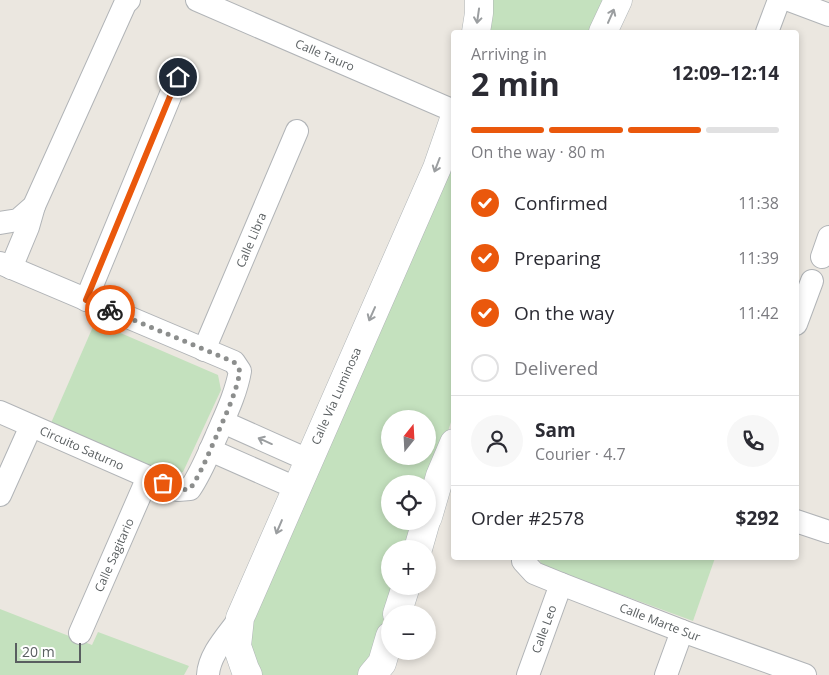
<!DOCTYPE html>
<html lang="en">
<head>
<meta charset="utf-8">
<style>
	:root { --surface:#fff; --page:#f7f7f7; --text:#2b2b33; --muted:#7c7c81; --line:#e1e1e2; --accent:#ea580c }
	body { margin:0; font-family:"Open Sans",sans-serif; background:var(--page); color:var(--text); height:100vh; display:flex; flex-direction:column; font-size:19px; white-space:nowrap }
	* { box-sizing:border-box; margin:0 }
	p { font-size:16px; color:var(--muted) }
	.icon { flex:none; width:28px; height:28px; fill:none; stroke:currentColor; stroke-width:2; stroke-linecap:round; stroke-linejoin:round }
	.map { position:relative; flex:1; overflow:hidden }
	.drawer { position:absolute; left:451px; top:30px; width:348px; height:530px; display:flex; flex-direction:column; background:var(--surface); border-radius:5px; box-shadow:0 2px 8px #0003 }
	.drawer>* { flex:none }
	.needle { width:32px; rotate:18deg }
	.buttons { position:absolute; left:381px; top:410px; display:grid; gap:10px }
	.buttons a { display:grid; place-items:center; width:55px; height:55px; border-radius:50%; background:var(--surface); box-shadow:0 2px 8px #0003; font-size:25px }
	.scale { position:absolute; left:15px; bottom:12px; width:66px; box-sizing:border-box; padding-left:5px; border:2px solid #595e60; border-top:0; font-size:14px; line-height:18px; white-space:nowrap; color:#595e60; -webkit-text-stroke:4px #fff; paint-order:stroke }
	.pin { position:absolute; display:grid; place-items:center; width:42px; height:42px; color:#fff; margin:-21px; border:2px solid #fff; border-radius:50%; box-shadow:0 1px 5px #0007 }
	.courier { position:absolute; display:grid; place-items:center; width:50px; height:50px; margin:-25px; border:4px solid #ea580c; border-radius:50%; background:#fff; color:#222; box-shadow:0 1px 6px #0007 }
	.head em { font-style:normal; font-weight:700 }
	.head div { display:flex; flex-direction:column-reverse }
	.head { display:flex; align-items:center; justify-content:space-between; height:85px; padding:0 20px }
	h1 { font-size:32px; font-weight:700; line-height:38px }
	.bar { display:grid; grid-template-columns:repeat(4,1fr); gap:8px 5px; align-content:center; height:60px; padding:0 20px }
	.bar i { height:6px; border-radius:4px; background:var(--line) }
	.bar .current { background:var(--accent) }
	.bar p { grid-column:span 4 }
	.line { display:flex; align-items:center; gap:12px; padding:0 20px; border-top:1px solid var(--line) }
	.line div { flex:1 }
	.round { display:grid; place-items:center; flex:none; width:52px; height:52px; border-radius:26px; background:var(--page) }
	ol { padding:0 20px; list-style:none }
	li { display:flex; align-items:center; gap:15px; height:55px }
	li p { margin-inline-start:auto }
	li .icon { padding:5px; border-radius:50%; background:var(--accent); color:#fff; stroke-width:4 }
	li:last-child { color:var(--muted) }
	li i { width:28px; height:28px; border:2px solid var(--line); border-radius:50% }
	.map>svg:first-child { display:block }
	.green { fill:#c4e1be; fill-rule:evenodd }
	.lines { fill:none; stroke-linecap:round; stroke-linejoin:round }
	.street-casing { stroke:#b1b4b7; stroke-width:24 }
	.secondary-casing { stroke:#b0b5b7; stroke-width:29 }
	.street { stroke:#fff; stroke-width:22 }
	.secondary { stroke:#fff; stroke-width:28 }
	.oneway { stroke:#9b9ea0 }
	.done { stroke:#8c8e8d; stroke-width:5; stroke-dasharray:0 9 }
	.route { stroke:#ea580c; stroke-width:6 }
	.labels { text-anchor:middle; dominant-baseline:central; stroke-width:4; stroke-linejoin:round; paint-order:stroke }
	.street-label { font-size:12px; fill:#595e60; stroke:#fff }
</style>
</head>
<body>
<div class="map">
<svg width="829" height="675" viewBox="0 0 829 675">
	<rect width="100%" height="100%" fill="#ebe7e0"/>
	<g class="green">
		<polygon points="490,0 606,0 592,32 489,32"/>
		<path d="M454,153V413L428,491V484H390V521H417L408,549H390V586H395L367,669L362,675H258L249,659L247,622ZM390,419H428V456H390Z"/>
		<polygon points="95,322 218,375 221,390 183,472 170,475 51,423"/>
		<polygon points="538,558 715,558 693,621 543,566"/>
		<polygon points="0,609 92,645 98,632 189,666 184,675 0,675"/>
	</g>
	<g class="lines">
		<defs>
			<g id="street">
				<polyline points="197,0 454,111"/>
				<polyline points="789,0 829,15"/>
				<polyline points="767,32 779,0"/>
				<polyline points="0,223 18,220 34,206 125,4 129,0"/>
				<polyline points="822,257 829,237"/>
				<path d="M0,263L234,362L240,371C236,394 225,416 216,437C208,455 201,473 190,489L178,490L0,412"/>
				<polyline points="11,268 28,227 34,206"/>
				<polyline points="86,300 178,77"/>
				<polyline points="796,324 812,281"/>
				<polyline points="204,350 297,131"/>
				<polyline points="223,422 308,460"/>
				<polyline points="210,450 296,488"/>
				<polyline points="0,495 31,426"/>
				<polyline points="796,521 829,532"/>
				<polyline points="524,558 523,561 534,573 561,584 682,631 805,675"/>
				<polyline points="80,633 148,477"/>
				<path d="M208,675C209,654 228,635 240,618"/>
				<polyline points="528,675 561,584"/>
				<polyline points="666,675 682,631"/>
			</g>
			<g id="secondary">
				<polyline points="476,32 479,13 479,0"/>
				<polyline points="603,32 618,0"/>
				<polyline points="428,517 440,476 454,443"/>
				<polyline points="418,549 426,521"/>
				<polyline points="397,614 406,586"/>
				<polyline points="248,675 245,669 237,646 240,618 437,168 454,119"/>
				<polyline points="372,675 382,663 390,636"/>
			</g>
		</defs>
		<use href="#street" class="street-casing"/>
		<use href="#secondary" class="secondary-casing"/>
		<use href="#street" class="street"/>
		<use href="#secondary" class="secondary"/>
	</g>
	<defs><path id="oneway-shaft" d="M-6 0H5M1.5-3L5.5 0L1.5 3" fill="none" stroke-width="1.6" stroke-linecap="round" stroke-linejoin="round" transform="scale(1.25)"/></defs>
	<g class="oneway">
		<use href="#oneway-shaft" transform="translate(478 16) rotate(98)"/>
		<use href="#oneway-shaft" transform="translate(611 16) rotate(-66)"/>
		<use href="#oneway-shaft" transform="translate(437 165) rotate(111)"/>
		<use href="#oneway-shaft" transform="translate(372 314) rotate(114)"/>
		<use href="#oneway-shaft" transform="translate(265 441) rotate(-156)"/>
		<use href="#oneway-shaft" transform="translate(279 527) rotate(113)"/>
	</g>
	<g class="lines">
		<path class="done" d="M110,310L234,362L240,371C236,394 225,416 216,437C208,455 201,473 190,489L178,490L163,483"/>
		<polyline class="route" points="110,310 86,300 178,77"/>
	</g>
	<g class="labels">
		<g class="street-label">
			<text transform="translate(325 55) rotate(23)">Calle Tauro</text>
			<text transform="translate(251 240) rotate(-67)">Calle Libra</text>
			<text transform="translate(336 396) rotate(-66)">Calle Vía Luminosa</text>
			<text transform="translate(82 448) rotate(24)">Circuito Saturno</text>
			<text transform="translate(114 555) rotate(-66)">Calle Sagitario</text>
			<text transform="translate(660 622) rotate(21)">Calle Marte Sur</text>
			<text transform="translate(544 629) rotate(-70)">Calle Leo</text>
		</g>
	</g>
</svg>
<div class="buttons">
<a><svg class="needle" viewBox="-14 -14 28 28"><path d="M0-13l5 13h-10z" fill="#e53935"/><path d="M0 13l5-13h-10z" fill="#7c7c81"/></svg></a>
<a><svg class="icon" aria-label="locate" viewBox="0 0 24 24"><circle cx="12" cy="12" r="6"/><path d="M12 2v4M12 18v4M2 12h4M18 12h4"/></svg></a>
<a>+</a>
<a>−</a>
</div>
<div class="scale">20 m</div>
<div class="pin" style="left:163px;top:483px;background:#ea580c"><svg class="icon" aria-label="bag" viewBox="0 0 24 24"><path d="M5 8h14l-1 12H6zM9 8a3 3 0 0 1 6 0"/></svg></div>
<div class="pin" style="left:178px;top:77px;background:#1f2937"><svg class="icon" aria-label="home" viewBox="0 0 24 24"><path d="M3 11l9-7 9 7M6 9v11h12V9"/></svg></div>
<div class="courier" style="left:110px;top:310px"><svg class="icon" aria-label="bike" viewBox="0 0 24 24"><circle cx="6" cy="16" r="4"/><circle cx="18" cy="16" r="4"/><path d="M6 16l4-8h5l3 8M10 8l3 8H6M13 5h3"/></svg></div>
<section class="drawer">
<div class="head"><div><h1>2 min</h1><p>Arriving in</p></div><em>12:09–12:14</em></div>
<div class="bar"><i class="current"></i><i class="current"></i><i class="current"></i><i></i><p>On the way · 80 m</p></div>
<ol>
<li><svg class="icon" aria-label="check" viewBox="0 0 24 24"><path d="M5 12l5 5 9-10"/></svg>Confirmed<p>11:38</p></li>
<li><svg class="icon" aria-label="check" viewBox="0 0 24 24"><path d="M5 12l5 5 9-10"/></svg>Preparing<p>11:39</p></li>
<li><svg class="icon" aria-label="check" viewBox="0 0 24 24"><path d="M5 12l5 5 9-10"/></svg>On the way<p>11:42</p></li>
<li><i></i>Delivered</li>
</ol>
<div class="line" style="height:90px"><a class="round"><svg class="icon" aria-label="person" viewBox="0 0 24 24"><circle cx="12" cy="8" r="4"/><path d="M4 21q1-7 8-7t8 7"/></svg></a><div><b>Sam</b><p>Courier · 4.7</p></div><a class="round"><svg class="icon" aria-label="phone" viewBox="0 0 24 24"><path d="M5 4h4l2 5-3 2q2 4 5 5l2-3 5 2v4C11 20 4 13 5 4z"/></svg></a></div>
<div class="line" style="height:65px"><div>Order #2578</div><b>$292</b></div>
</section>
</div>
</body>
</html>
